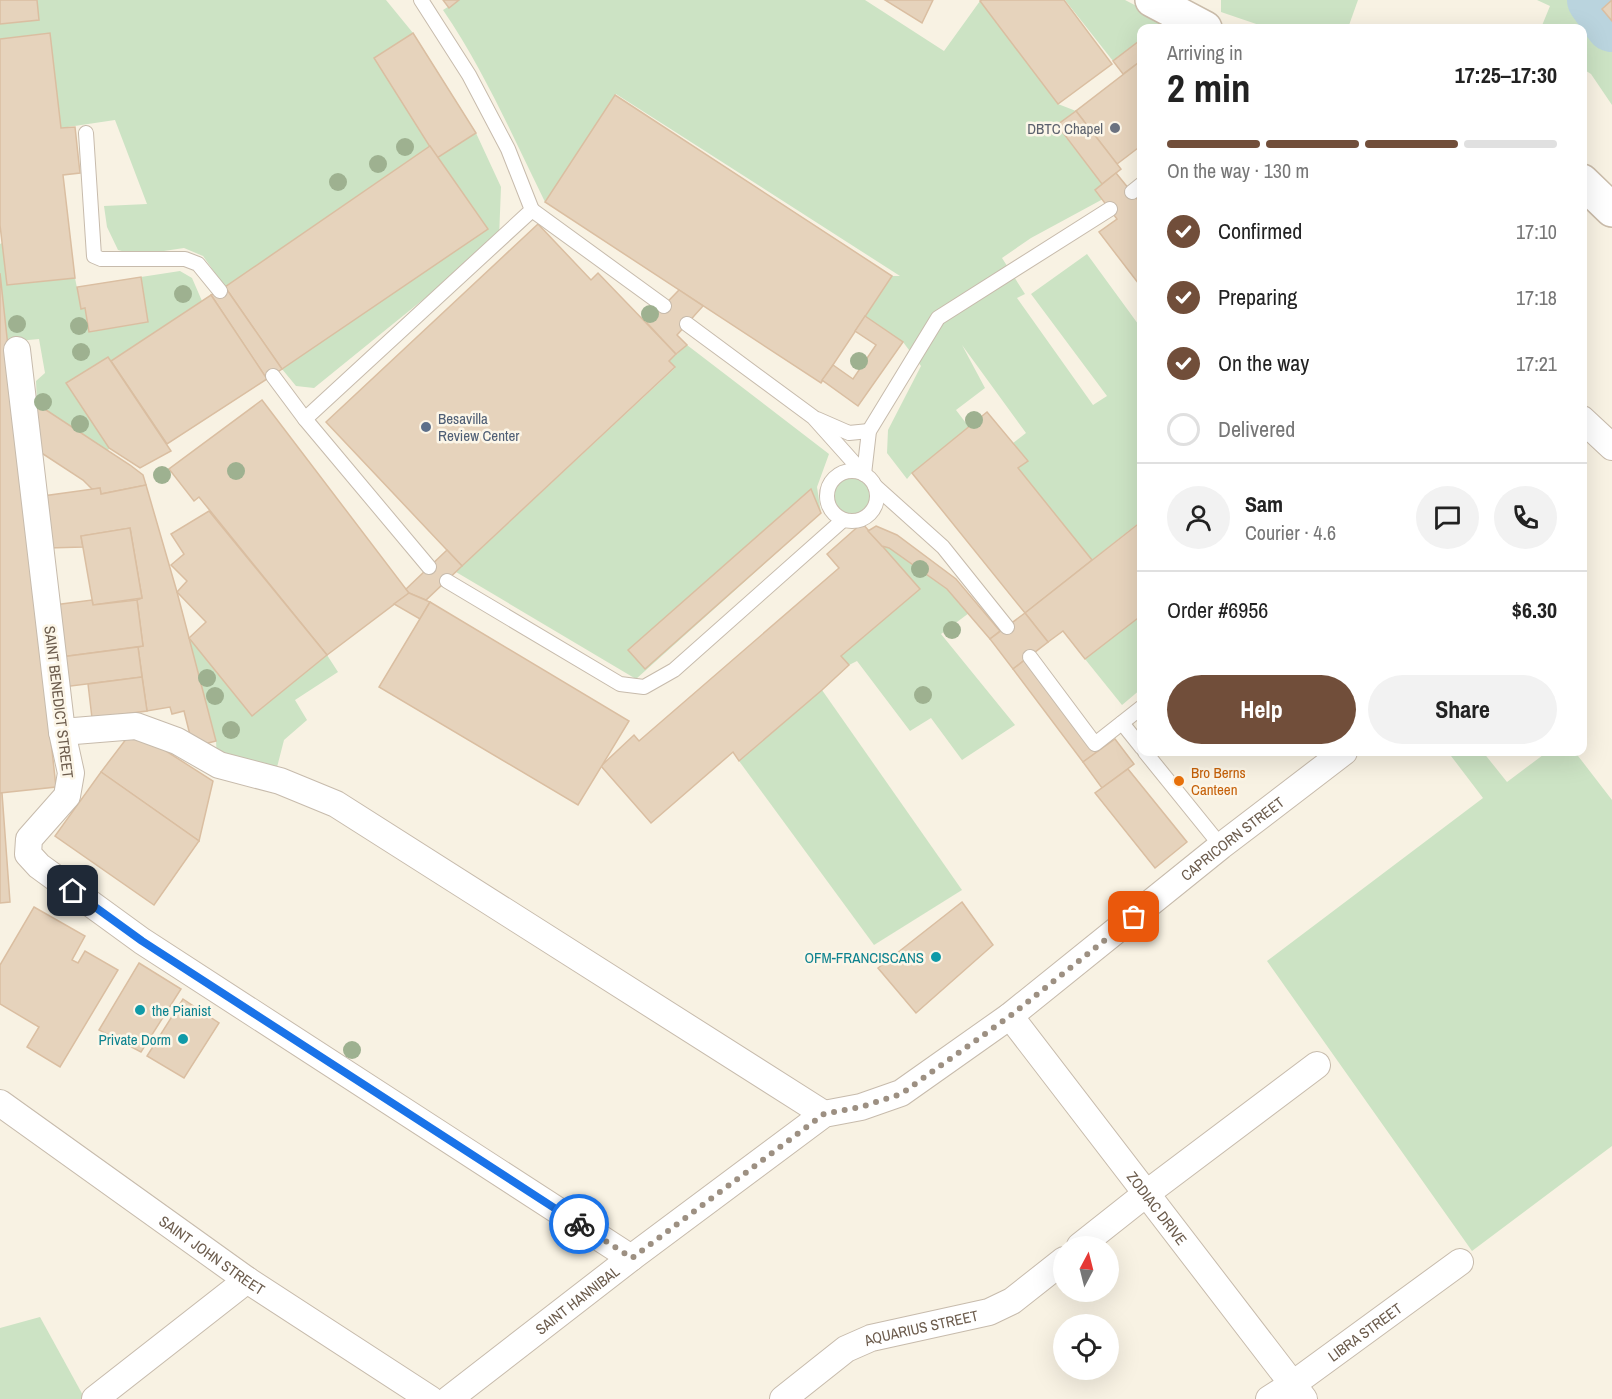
<!DOCTYPE html>
<html lang="en">
<head>
<meta charset="utf-8">
<style>
	:root { --surface:#fff; --page:#f2f2f2; --text:#222; --muted:#767676; --line:#e0e0e0; --accent:#714e3a }
	body { margin:0; font-family:"Archivo Narrow",sans-serif; background:var(--page); color:var(--text); height:100vh; display:flex; flex-direction:column; font-size:22px; white-space:nowrap }
	* { box-sizing:border-box; margin:0 }
	p { font-size:20px; color:var(--muted) }
	.icon { flex:none; width:33px; height:33px; fill:none; stroke:currentColor; stroke-width:2; stroke-linecap:round; stroke-linejoin:round }
	.map { position:relative; flex:1; overflow:hidden }
	.side { position:absolute; left:1137px; top:24px; width:450px; height:732px; display:flex; flex-direction:column; background:var(--surface); border-radius:12px; box-shadow:0 6px 24px #0002 }
	.side>* { flex:none }
	.needle { width:39px; rotate:7deg }
	.fabs { position:absolute; left:1053px; top:1236px; display:grid; gap:12px }
	.fabs a { display:grid; place-items:center; width:66px; height:66px; border-radius:50%; background:var(--surface); box-shadow:0 6px 24px #0002; font-size:30px }
	.pin { position:absolute; display:grid; place-items:center; width:51px; height:51px; color:#fff; margin:-26px; border-radius:12px; box-shadow:0 3px 9px #0006 }
	.courier { position:absolute; display:grid; place-items:center; width:60px; height:60px; margin:-30px; border:4px solid #1a73e8; border-radius:50%; background:#fff; color:#222; box-shadow:0 2px 8px #0007 }
	.summary em { font-style:normal; font-weight:700 }
	.summary div { display:flex; flex-direction:column-reverse }
	.summary { display:flex; align-items:center; justify-content:space-between; height:102px; padding:0 30px }
	h1 { font-size:39px; font-weight:700; line-height:45px }
	.bar { display:grid; grid-template-columns:repeat(4,1fr); gap:9px 6px; align-content:center; height:72px; padding:0 30px }
	.bar i { height:8px; border-radius:4px; background:var(--line) }
	.bar .selected { background:var(--accent) }
	.bar p { grid-column:span 4 }
	.line { display:flex; align-items:center; gap:15px; padding:0 30px; border-top:2px solid var(--line) }
	.line div { flex:1 }
	.round { display:grid; place-items:center; flex:none; width:63px; height:63px; border-radius:32px; background:var(--page) }
	ol { padding:0 30px; list-style:none }
	li { display:flex; align-items:center; gap:18px; height:66px }
	li p { margin-inline-start:auto }
	li .icon { padding:6px; border-radius:50%; background:var(--accent); color:#fff; stroke-width:4 }
	li:last-child { color:var(--muted) }
	li i { width:33px; height:33px; border:3px solid var(--line); border-radius:50% }
	.cta { display:flex; gap:12px; margin-top:auto; padding:12px 30px }
	.cta a { flex:1; height:69px; border-radius:36px; background:var(--accent); color:#fff; font-size:24px; font-weight:700; line-height:69px; text-align:center }
	.cta a+a { background:var(--page); color:var(--text) }
	.map>svg:first-child { display:block }
	.green { fill:#cce3c4 }
	.lines { fill:none; stroke-linecap:round; stroke-linejoin:round }
	.river { stroke:#bad4de; stroke-width:54 }
	.building { fill:#e6d3bc; stroke:#dabea1; stroke-width:1.5 }
	.lane-casing { stroke:#c7bbac; stroke-width:16 }
	.street-casing { stroke:#c7bbac; stroke-width:28 }
	.secondary-casing { stroke:#cabcaa; stroke-width:36 }
	.lane { stroke:#fff; stroke-width:14 }
	.street { stroke:#fff; stroke-width:26 }
	.secondary { stroke:#fff; stroke-width:33 }
	.tree { fill:#9eb190 }
	.done { stroke:#9d9082; stroke-width:6; stroke-dasharray:0 10.8 }
	.route { stroke:#1a73e8; stroke-width:8 }
	.worship-dot { fill:#6b7280; stroke:#fcf6e8; stroke-width:2 }
	.service-dot { fill:#5c6f8a; stroke:#fcf6e8; stroke-width:2 }
	.food-dot { fill:#e8710a; stroke:#fcf6e8; stroke-width:2 }
	.culture-dot { fill:#0f9aa8; stroke:#fcf6e8; stroke-width:2 }
	.labels { text-anchor:middle; dominant-baseline:central; stroke-width:5; stroke-linejoin:round; paint-order:stroke }
	.worship-label { font-size:15px; fill:#5b616d; stroke:#fcf6e8; text-anchor:end }
	.service-label { font-size:15px; fill:#4e5e75; stroke:#fcf6e8; text-anchor:start }
	.street-label { font-size:15px; fill:#6c5c4d; stroke:#fcf6e8 }
	.food-label { font-size:15px; fill:#c56008; stroke:#fcf6e8; text-anchor:start }
	.culture-label { font-size:15px; fill:#0d838f; stroke:#fcf6e8; text-anchor:end }
</style>
</head>
<body>
<div class="map">
<svg width="1612" height="1399" viewBox="0 0 1612 1399">
	<rect width="100%" height="100%" fill="#f8f2e3"/>
	<g class="green">
		<polygon points="37,0 386,0 413,33 374,58 430,146 225,287 203,256 184,248 137,255 118,250 107,227 104,206 147,204 115,120 61,128 50,33 0,39 0,24 39,20"/>
		<path d="M459,0H865L944,51L980,1L1058,104L1076,111L1057,126L1102,184L1095,190L1103,199L1031,238L1002,258L1025,294L1017,298L1093,405L1107,396L1031,294L1087,254L1141,328V521L1092,560L1018,468L1028,461L1013,443L1026,433L962,345L985,388L956,410L969,427L912,473L907,479L887,453L888,430L921,366L903,342L865,316L892,276H900L616,94L545,202C513,137 484,70 443,10Z"/>
		<polygon points="1065,0 1125,0 1179,28 1142,28 1141,45 1138,42 1113,61"/>
		<polygon points="1221,0 1358,0 1348,28 1268,28 1221,12"/>
		<polygon points="1537,0 1597,0 1612,19 1612,105 1591,74 1583,69 1582,28 1541,28 1550,6"/>
		<polygon points="476,133 501,187 499,238 314,388 296,386 282,369 487,229 437,158"/>
		<polygon points="2,243 7,285 75,278 81,308 85,308 89,332 148,322 141,277 180,271 192,278 202,301 111,361 108,357 66,383 109,448 108,451 37,404 36,381 45,373 39,339 7,342 0,273 0,244"/>
		<polygon points="687,345 829,454 817,487 821,513 636,679 456,572 675,368 669,361"/>
		<circle cx="852" cy="496" r="25"/>
		<polygon points="882,546 889,548 947,589 969,613 941,634 1015,725 962,760 931,718 910,731 857,661 849,665 841,656 919,589"/>
		<polygon points="1141,615 1141,689 1122,705 1085,659"/>
		<polygon points="189,638 252,716 327,655 338,672 295,700 307,720 284,740 275,775 217,760 216,741"/>
		<polygon points="822,690 962,890 874,945 739,761"/>
		<polygon points="1448,752 1483,752 1507,782 1547,752 1575,752 1612,800 1612,1146 1472,1251 1267,961 1483,798"/>
		<polygon points="40,1317 85,1399 0,1399 0,1328"/>
	</g>
	<g class="lines">
		<polyline class="river" points="1594,0 1612,25"/>
	</g>
	<g class="building">
		<polygon points="0,0 37,0 39,20 0,24"/>
		<polygon points="443,0 459,0 449,8"/>
		<polygon points="885,0 933,0 922,23"/>
		<polygon points="982,0 1064,0 1112,64 1058,104 980,1"/>
		<polygon points="1612,0 1612,21 1602,9"/>
		<polygon points="50,33 61,128 75,127 80,173 63,175 75,278 7,285 0,225 0,39"/>
		<polygon points="413,33 476,133 437,158 374,58"/>
		<polygon points="1139,41 1142,45 1142,60 1123,74 1113,61"/>
		<polygon points="1142,60 1142,145 1117,164 1076,111"/>
		<polygon points="615,95 892,276 821,383 545,202"/>
		<polygon points="1076,111 1121,169 1102,184 1057,125"/>
		<polygon points="430,146 488,229 282,369 225,287"/>
		<polygon points="1116,173 1142,205 1142,288 1099,232 1117,219 1095,190"/>
		<polygon points="538,224 591,280 598,273 676,354 669,361 675,367 462,566 326,422"/>
		<polygon points="0,273 56,787 0,793"/>
		<polygon points="141,277 148,322 89,332 85,308 81,309 77,287"/>
		<polygon points="225,287 282,369 267,379 211,295"/>
		<polygon points="679,290 703,306 677,335 687,345 676,354 647,323"/>
		<polygon points="211,295 267,379 167,444 111,361"/>
		<polygon points="865,316 903,342 858,406 822,380 833,365 853,379 876,345 855,331"/>
		<polygon points="108,357 171,451 140,468 109,448 66,383"/>
		<polygon points="262,400 409,593 327,655 199,497 194,501 169,469"/>
		<polygon points="37,404 130,465 143,475 146,485 101,494 100,488 92,489 83,480 37,450"/>
		<polygon points="987,412 1028,461 1018,468 1092,560 1025,613 912,473"/>
		<polygon points="146,485 177,592 216,741 193,747 184,711 172,714 170,707 147,711 138,647 143,646 137,600 142,598 130,528 81,536 83,547 48,548 43,496 100,488 101,494"/>
		<polygon points="811,489 821,513 645,669 628,650"/>
		<polygon points="209,511 327,655 252,716 189,638 206,622 177,592 187,581 171,565 184,554 171,534"/>
		<polygon points="1142,521 1142,615 1085,659 1063,631 1048,642 1025,613"/>
		<polygon points="862,523 920,589 841,656 849,665 822,690 739,761 733,752 651,823 601,766 634,735 639,741 839,568 827,554"/>
		<polygon points="876,526 897,535 956,579 1000,631 990,639 947,589 889,548 882,546 868,531"/>
		<polygon points="130,528 142,598 93,605 81,536"/>
		<polygon points="447,550 462,566 426,600 409,593 406,589"/>
		<polygon points="409,593 430,602 420,619 394,604"/>
		<polygon points="92,600 93,605 137,600 143,646 61,657 54,605"/>
		<polygon points="430,602 629,721 578,805 379,687"/>
		<polygon points="1025,613 1048,642 1013,669 990,639"/>
		<polygon points="138,647 142,677 63,687 61,657"/>
		<polygon points="1026,659 1096,753 1083,762 1013,669"/>
		<polygon points="142,677 147,711 92,718 88,684"/>
		<polygon points="133,730 213,781 199,841 101,772"/>
		<polygon points="1115,739 1134,764 1102,788 1083,762"/>
		<polygon points="1128,769 1187,842 1155,868 1095,793"/>
		<polygon points="101,772 199,841 154,905 55,836"/>
		<polygon points="0,793 2,793 10,902 0,903"/>
		<polygon points="962,902 993,945 916,1013 878,968"/>
		<polygon points="34,907 85,936 72,960 78,963 85,951 118,970 60,1067 27,1047 39,1027 0,1004 0,965"/>
		<polygon points="139,963 181,989 141,1052 99,1030"/>
		<polygon points="183,999 219,1023 184,1078 147,1056"/>
	</g>
	<g class="lines">
		<defs>
			<g id="lane">
				<polyline points="86,133 94,256 101,259 185,259 198,264 220,291"/>
				<polyline points="1132,192 1142,184"/>
				<polyline points="532,210 664,306"/>
				<polyline points="687,324 813,417 864,474"/>
				<polyline points="273,376 305,419 429,567"/>
				<polyline points="305,419 532,210 508,149 469,75 421,0"/>
				<polyline points="817,419 849,433 869,431"/>
				<circle cx="852" cy="496" r="25"/>
				<polyline points="864,474 869,431 938,318 1110,209"/>
				<polyline points="875,486 943,547 1007,627"/>
				<polyline points="447,581 620,684 644,687 674,670 843,520"/>
				<polyline points="1030,657 1095,744 1142,707"/>
				<polyline points="1122,723 1142,748"/>
				<polyline points="1145,752 1221,846"/>
			</g>
			<g id="street">
				<polyline points="17,350 62,732 71,773 67,796 29,839 28,854 39,866 142,941 631,1258"/>
				<polyline points="1582,419 1612,447"/>
				<polyline points="62,732 136,726 177,741 219,765 280,781 336,804 824,1114"/>
				<path id="s1" d="M1010,1016L1304,1399"/>
				<path id="s2" d="M0,1103L247,1280L430,1399"/>
				<polyline points="1080,1246 1147,1193 1317,1065"/>
				<polyline points="95,1399 247,1280"/>
				<path id="s3" d="M449,1399L631,1258L824,1114L861,1107L901,1093L1010,1016L1221,846L1344,752"/>
				<path id="s4" d="M783,1399L846,1349L871,1338L989,1312L1012,1301L1064,1260"/>
				<path id="s5" d="M1269,1399L1293,1384L1460,1262"/>
			</g>
			<g id="secondary">
				<polyline points="1152,0 1205,28"/>
				<polyline points="1582,181 1612,210"/>
			</g>
		</defs>
		<use href="#lane" class="lane-casing"/>
		<use href="#street" class="street-casing"/>
		<use href="#secondary" class="secondary-casing"/>
		<use href="#lane" class="lane"/>
		<use href="#street" class="street"/>
		<use href="#secondary" class="secondary"/>
	</g>
	<g class="tree">
		<circle cx="405" cy="147" r="9"/>
		<circle cx="378" cy="164" r="9"/>
		<circle cx="338" cy="182" r="9"/>
		<circle cx="183" cy="294" r="9"/>
		<circle cx="650" cy="314" r="9"/>
		<circle cx="17" cy="324" r="9"/>
		<circle cx="79" cy="326" r="9"/>
		<circle cx="81" cy="352" r="9"/>
		<circle cx="859" cy="361" r="9"/>
		<circle cx="43" cy="402" r="9"/>
		<circle cx="974" cy="420" r="9"/>
		<circle cx="80" cy="424" r="9"/>
		<circle cx="236" cy="471" r="9"/>
		<circle cx="162" cy="475" r="9"/>
		<circle cx="920" cy="569" r="9"/>
		<circle cx="952" cy="630" r="9"/>
		<circle cx="207" cy="678" r="9"/>
		<circle cx="923" cy="695" r="9"/>
		<circle cx="215" cy="696" r="9"/>
		<circle cx="231" cy="730" r="9"/>
		<circle cx="352" cy="1050" r="9"/>
	</g>
	<g class="lines">
		<polyline class="done" points="579,1224 632,1258 824,1114 861,1107 901,1094 1010,1016 1134,917"/>
		<polyline class="route" points="73,891 142,941 579,1224"/>
	</g>
	<circle class="worship-dot" cx="1115" cy="128" r="6"/>
	<circle class="service-dot" cx="426" cy="427" r="6"/>
	<circle class="food-dot" cx="1179" cy="781" r="6"/>
	<g class="culture-dot">
		<circle cx="936" cy="957" r="6"/>
		<circle cx="140" cy="1010" r="6"/>
		<circle cx="183" cy="1039" r="6"/>
	</g>
	<g class="labels">
		<g class="worship-label">
			<text x="1103" y="128">DBTC Chapel</text>
		</g>
		<g class="service-label">
			<text x="438" y="418">Besavilla<tspan x="438" dy="17">Review Center</tspan></text>
		</g>
		<g class="street-label">
			<text transform="translate(59 702) rotate(83)">SAINT BENEDICT STREET</text>
			<text stroke="none"><textPath href="#s3" startOffset="969">CAPRICORN STREET</textPath></text>
			<text stroke="none"><textPath href="#s1" startOffset="242">ZODIAC DRIVE</textPath></text>
			<text stroke="none"><textPath href="#s2" startOffset="261">SAINT JOHN STREET</textPath></text>
			<text stroke="none"><textPath href="#s3" startOffset="162">SAINT HANNIBAL</textPath></text>
			<text stroke="none"><textPath href="#s4" startOffset="159">AQUARIUS STREET</textPath></text>
			<text stroke="none"><textPath href="#s5" startOffset="117">LIBRA STREET</textPath></text>
		</g>
		<g class="food-label">
			<text x="1191" y="772">Bro Berns<tspan x="1191" dy="17">Canteen</tspan></text>
		</g>
		<g class="culture-label">
			<text x="924" y="957">OFM-FRANCISCANS</text>
			<text x="152" y="1010" text-anchor="start">the Pianist</text>
			<text x="171" y="1039">Private Dorm</text>
		</g>
	</g>
</svg>
<div class="fabs">
<a><svg class="needle" viewBox="-14 -14 28 28"><path d="M0-13l5 13h-10z" fill="#e53935"/><path d="M0 13l5-13h-10z" fill="#767676"/></svg></a>
<a><svg class="icon" aria-label="locate" viewBox="0 0 24 24"><circle cx="12" cy="12" r="6"/><path d="M12 2v4M12 18v4M2 12h4M18 12h4"/></svg></a>
</div>
<div class="pin" style="left:1134px;top:917px;background:#ea580c"><svg class="icon" aria-label="bag" viewBox="0 0 24 24"><path d="M5 8h14l-1 12H6zM9 8a3 3 0 0 1 6 0"/></svg></div>
<div class="pin" style="left:73px;top:891px;background:#1f2937"><svg class="icon" aria-label="home" viewBox="0 0 24 24"><path d="M3 11l9-7 9 7M6 9v11h12V9"/></svg></div>
<div class="courier" style="left:579px;top:1224px"><svg class="icon" aria-label="bike" viewBox="0 0 24 24"><circle cx="6" cy="16" r="4"/><circle cx="18" cy="16" r="4"/><path d="M6 16l4-8h5l3 8M10 8l3 8H6M13 5h3"/></svg></div>
<section class="side">
<div class="summary"><div><h1>2 min</h1><p>Arriving in</p></div><em>17:25–17:30</em></div>
<div class="bar"><i class="selected"></i><i class="selected"></i><i class="selected"></i><i></i><p>On the way · 130 m</p></div>
<ol>
<li><svg class="icon" aria-label="check" viewBox="0 0 24 24"><path d="M5 12l5 5 9-10"/></svg>Confirmed<p>17:10</p></li>
<li><svg class="icon" aria-label="check" viewBox="0 0 24 24"><path d="M5 12l5 5 9-10"/></svg>Preparing<p>17:18</p></li>
<li><svg class="icon" aria-label="check" viewBox="0 0 24 24"><path d="M5 12l5 5 9-10"/></svg>On the way<p>17:21</p></li>
<li><i></i>Delivered</li>
</ol>
<div class="line" style="height:108px"><a class="round"><svg class="icon" aria-label="person" viewBox="0 0 24 24"><circle cx="12" cy="8" r="4"/><path d="M4 21q1-7 8-7t8 7"/></svg></a><div><b>Sam</b><p>Courier · 4.6</p></div><a class="round"><svg class="icon" aria-label="chat" viewBox="0 0 24 24"><path d="M4 5h16v11H9l-5 4z"/></svg></a><a class="round"><svg class="icon" aria-label="phone" viewBox="0 0 24 24"><path d="M5 4h4l2 5-3 2q2 4 5 5l2-3 5 2v4C11 20 4 13 5 4z"/></svg></a></div>
<div class="line" style="height:78px"><div>Order #6956</div><b>$6.30</b></div>
<div class="cta"><a>Help</a><a>Share</a></div>
</section>
</div>
</body>
</html>
